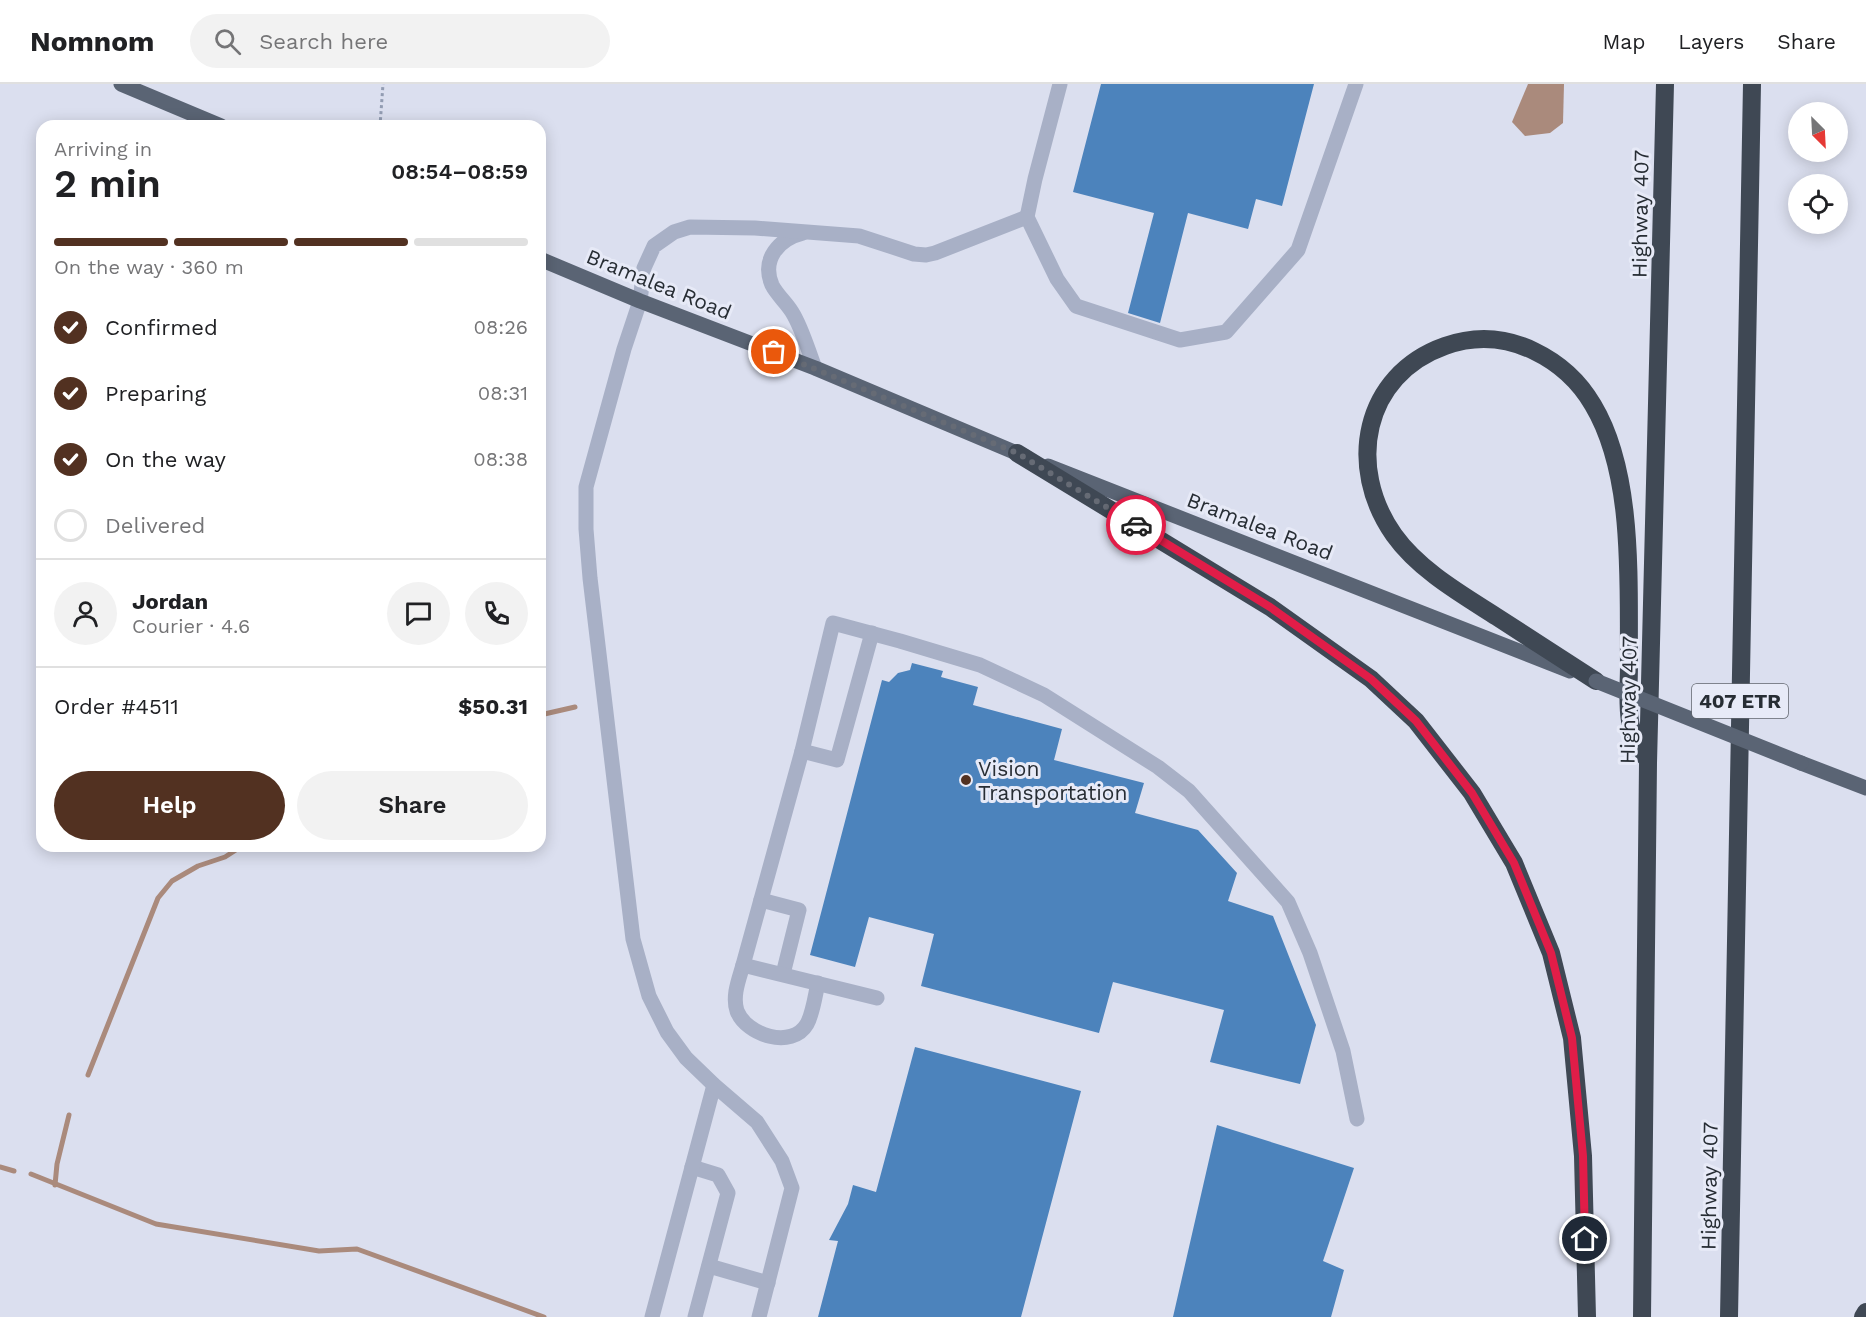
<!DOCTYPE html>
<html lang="en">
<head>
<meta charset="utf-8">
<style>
	:root { --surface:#fff; --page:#f2f2f2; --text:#202124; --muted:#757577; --line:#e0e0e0; --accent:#523121 }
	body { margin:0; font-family:"Work Sans",sans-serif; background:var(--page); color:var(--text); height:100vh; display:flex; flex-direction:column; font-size:22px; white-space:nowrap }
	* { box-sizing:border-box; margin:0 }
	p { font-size:20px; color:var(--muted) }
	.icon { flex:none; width:33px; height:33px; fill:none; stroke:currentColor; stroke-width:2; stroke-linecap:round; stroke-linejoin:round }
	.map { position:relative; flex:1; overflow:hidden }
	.panel { position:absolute; left:36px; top:36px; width:510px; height:732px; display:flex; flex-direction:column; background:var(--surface); border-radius:18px; box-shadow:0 3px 15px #0003 }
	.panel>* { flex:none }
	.needle { width:39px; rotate:156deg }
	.buttons { position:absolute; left:1788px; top:18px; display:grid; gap:12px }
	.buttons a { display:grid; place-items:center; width:60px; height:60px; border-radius:50%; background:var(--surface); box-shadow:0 3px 15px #0003; font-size:30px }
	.pin { position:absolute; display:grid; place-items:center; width:51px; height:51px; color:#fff; margin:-26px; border:3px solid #fff; border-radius:50%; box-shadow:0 2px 6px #0007 }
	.courier { position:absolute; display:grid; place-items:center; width:60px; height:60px; margin:-30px; border:4px solid #e11d48; border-radius:50%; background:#fff; color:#222; box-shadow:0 2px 8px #0007 }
	.head em { font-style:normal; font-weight:600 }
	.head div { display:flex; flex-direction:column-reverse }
	.head { display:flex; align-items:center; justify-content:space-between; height:102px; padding:0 18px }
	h1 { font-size:39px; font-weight:600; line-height:45px }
	.bar { display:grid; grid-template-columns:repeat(4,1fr); gap:9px 6px; align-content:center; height:72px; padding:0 18px }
	.bar i { height:8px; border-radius:4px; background:var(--line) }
	.bar .on { background:var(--accent) }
	.bar p { grid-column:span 4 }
	.line { display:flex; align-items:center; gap:15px; padding:0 18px; border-top:2px solid var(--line) }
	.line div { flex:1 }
	.round { display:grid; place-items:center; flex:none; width:63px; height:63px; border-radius:32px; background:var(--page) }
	ol { padding:0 18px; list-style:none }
	li { display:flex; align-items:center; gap:18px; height:66px }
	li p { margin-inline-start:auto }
	li .icon { padding:6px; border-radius:50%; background:var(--accent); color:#fff; stroke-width:4 }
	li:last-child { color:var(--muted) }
	li i { width:33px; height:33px; border:3px solid var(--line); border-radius:50% }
	.button { display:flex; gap:12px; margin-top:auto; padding:12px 18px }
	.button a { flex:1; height:69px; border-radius:36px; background:var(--accent); color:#fff; font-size:24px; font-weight:600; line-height:69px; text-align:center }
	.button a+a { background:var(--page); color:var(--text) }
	header { display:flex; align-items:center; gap:36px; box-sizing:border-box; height:84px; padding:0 30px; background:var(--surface); border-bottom:2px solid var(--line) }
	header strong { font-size:28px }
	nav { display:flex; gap:33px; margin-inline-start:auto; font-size:21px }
	.search { width:420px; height:54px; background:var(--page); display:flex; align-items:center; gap:15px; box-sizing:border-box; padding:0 21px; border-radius:33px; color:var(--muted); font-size:22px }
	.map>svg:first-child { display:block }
	.water { fill:#aa8a7c }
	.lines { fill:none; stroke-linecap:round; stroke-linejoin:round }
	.stream { stroke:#aa8a7c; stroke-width:5 }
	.building { fill:#4c83bc }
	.path { stroke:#929cb2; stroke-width:3; stroke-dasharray:3 3; stroke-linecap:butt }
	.minor { stroke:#a8b0c6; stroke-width:15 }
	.major { stroke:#5a6474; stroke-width:15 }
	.highway { stroke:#3f4854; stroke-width:18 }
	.major-bridge { stroke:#5a6474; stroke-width:15 }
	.done { stroke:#666b75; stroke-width:6; stroke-dasharray:0 10.8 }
	.route { stroke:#e11d48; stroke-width:8 }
	.poi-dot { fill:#523121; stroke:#e7eaf7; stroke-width:2 }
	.labels { text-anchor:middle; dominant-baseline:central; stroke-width:6; stroke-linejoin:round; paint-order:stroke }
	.shield { fill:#e7eaf7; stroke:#61666e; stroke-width:1.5 }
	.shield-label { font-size:20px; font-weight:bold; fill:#272d34 }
	.street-label { font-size:21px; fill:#272d34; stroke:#e7eaf7 }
	.poi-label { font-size:21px; fill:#272d34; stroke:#e7eaf7; text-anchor:start }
</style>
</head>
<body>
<header>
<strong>Nomnom</strong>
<div class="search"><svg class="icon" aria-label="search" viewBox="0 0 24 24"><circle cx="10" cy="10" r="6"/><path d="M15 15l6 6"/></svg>Search here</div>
<nav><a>Map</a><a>Layers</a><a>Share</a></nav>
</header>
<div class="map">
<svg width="1866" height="1233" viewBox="0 0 1866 1233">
	<rect width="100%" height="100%" fill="#dbdfef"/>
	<polygon class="water" points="1528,0 1564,0 1563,39 1550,49 1525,52 1512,38"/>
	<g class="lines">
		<g class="stream">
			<polyline points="540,631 575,623"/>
			<polyline points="88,991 158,814 172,797 198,782 225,773 242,762"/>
			<polyline points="0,1083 14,1087"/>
			<polyline points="31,1090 156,1140 319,1167 357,1165 544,1233"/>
			<polyline points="55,1101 57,1080 69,1031"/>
		</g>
	</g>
	<g class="building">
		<polygon points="1101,0 1314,0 1282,122 1256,115 1248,145 1188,129 1160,239 1128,229 1154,129 1073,108"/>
		<polygon points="912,579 943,587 941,593 978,603 973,621 1062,645 1054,676 1144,699 1135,729 1198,746 1237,789 1228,817 1273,832 1316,941 1300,1000 1210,978 1224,926 1113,898 1099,949 921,902 934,850 869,833 855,883 810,871 882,596 889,598 898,589 910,586"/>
		<polygon points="915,963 1081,1007 1021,1233 818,1233 838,1157 829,1156 848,1120 853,1101 876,1108"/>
		<polygon points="1217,1041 1354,1084 1323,1177 1344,1186 1331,1233 1173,1233"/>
	</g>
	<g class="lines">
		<polyline class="path" points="380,42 383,0"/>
		<g class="minor">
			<polyline points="1060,0 1035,95 1027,133 1057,195 1076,222 1180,256 1226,248 1298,166 1356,0"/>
			<path d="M803,149C779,155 761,175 772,201C777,211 786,218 792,228C802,244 808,266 815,284"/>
			<polyline points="802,667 837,676 872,549"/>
			<polyline points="761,816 799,826 783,890"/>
			<path d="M743,881C739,895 732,912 737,927C746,951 792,966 807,940C813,929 815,912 818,899"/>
			<polyline points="877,914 743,881 802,667 833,539 900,557 980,581 1044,611 1158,683 1189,707 1288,818 1310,869 1343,967 1357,1035"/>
			<polyline points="692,1083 718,1091 728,1109 695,1233"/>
			<polyline points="709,1182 768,1199"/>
			<polyline points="652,1233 714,1001"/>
			<polyline points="759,1233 792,1104 782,1077 757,1038 714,1001 686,974 667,948 649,912 633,855 590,494 586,445 586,403 624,265 640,217 644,184 654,162 674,148 690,143 755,144 859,152 914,170 926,171 935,169 1027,133"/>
		</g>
		<g class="major">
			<polyline points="121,0 221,42"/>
			<polyline points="540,175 640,217 815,284 1026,373"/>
			<polyline points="1048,382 1570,587"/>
			<polyline points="1801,679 1866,704"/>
		</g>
		<g class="highway">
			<polyline points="1017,369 1270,523 1371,595 1416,637 1472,709 1514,779 1551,869 1572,954 1583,1072 1587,1233"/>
			<path d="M1596,597C1563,576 1530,554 1497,533C1461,510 1419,486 1394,451C1346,383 1363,291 1445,262C1476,251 1505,253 1534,267C1559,279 1579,297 1593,321C1635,391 1628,501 1629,581C1629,599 1627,619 1630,637C1631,649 1641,663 1646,674"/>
			<polyline points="1642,1233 1648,679 1665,0"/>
			<polyline points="1729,1233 1752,0"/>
			<polyline points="1863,1233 1866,1228"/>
		</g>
		<polyline class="major-bridge" points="1596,597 1801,679"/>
	</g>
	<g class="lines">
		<polyline class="done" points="774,268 1017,369 1136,441"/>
		<polyline class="route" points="1136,441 1270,523 1371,595 1416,637 1472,709 1514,779 1551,869 1572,954 1583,1072 1585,1155"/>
	</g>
	<circle class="poi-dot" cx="966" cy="696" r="6"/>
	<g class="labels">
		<rect class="shield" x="1692" y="600" width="96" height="34" rx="4.5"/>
		<g class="shield-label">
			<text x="1740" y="617">407 ETR</text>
		</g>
		<g class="street-label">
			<text transform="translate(1640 130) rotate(-89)">Highway 407</text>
			<text transform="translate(659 200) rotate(22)">Bramalea Road</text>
			<text transform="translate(1260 442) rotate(21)">Bramalea Road</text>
			<text transform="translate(1628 616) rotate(-89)">Highway 407</text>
			<text transform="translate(1709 1102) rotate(-89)">Highway 407</text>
		</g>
		<g class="poi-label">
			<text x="978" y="684">Vision<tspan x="978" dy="24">Transportation</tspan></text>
		</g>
	</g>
</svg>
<div class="buttons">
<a><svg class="needle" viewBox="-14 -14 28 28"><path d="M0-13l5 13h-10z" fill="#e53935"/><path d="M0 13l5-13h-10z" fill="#757577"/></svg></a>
<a><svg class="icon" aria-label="locate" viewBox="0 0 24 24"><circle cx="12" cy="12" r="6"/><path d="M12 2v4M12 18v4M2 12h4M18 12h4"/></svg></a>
</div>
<div class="pin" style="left:774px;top:268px;background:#ea580c"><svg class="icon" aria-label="bag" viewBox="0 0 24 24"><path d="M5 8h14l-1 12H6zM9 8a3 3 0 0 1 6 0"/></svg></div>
<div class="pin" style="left:1585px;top:1155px;background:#1f2937"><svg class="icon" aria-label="home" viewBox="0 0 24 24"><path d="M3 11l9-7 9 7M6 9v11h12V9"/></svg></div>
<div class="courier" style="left:1136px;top:441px"><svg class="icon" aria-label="car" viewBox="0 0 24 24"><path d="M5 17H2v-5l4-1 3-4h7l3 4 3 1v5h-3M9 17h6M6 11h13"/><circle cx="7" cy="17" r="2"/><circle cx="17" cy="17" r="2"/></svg></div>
<section class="panel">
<div class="head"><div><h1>2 min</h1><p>Arriving in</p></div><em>08:54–08:59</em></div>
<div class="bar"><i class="on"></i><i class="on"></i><i class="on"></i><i></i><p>On the way · 360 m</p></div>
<ol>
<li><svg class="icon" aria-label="check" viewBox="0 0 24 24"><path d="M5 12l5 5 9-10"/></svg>Confirmed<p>08:26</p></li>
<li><svg class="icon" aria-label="check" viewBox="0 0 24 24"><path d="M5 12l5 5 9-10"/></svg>Preparing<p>08:31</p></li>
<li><svg class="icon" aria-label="check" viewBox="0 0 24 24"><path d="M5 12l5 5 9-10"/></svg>On the way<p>08:38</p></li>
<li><i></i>Delivered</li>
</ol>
<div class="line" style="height:108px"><a class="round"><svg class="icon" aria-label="person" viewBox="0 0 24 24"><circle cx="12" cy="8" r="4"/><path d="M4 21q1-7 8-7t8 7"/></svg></a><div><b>Jordan</b><p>Courier · 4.6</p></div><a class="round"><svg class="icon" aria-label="chat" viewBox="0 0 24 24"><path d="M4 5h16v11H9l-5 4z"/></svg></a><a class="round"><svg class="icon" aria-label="phone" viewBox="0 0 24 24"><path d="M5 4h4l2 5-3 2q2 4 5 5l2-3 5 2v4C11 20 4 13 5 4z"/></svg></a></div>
<div class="line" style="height:78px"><div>Order #4511</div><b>$50.31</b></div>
<div class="button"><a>Help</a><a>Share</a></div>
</section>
</div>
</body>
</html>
